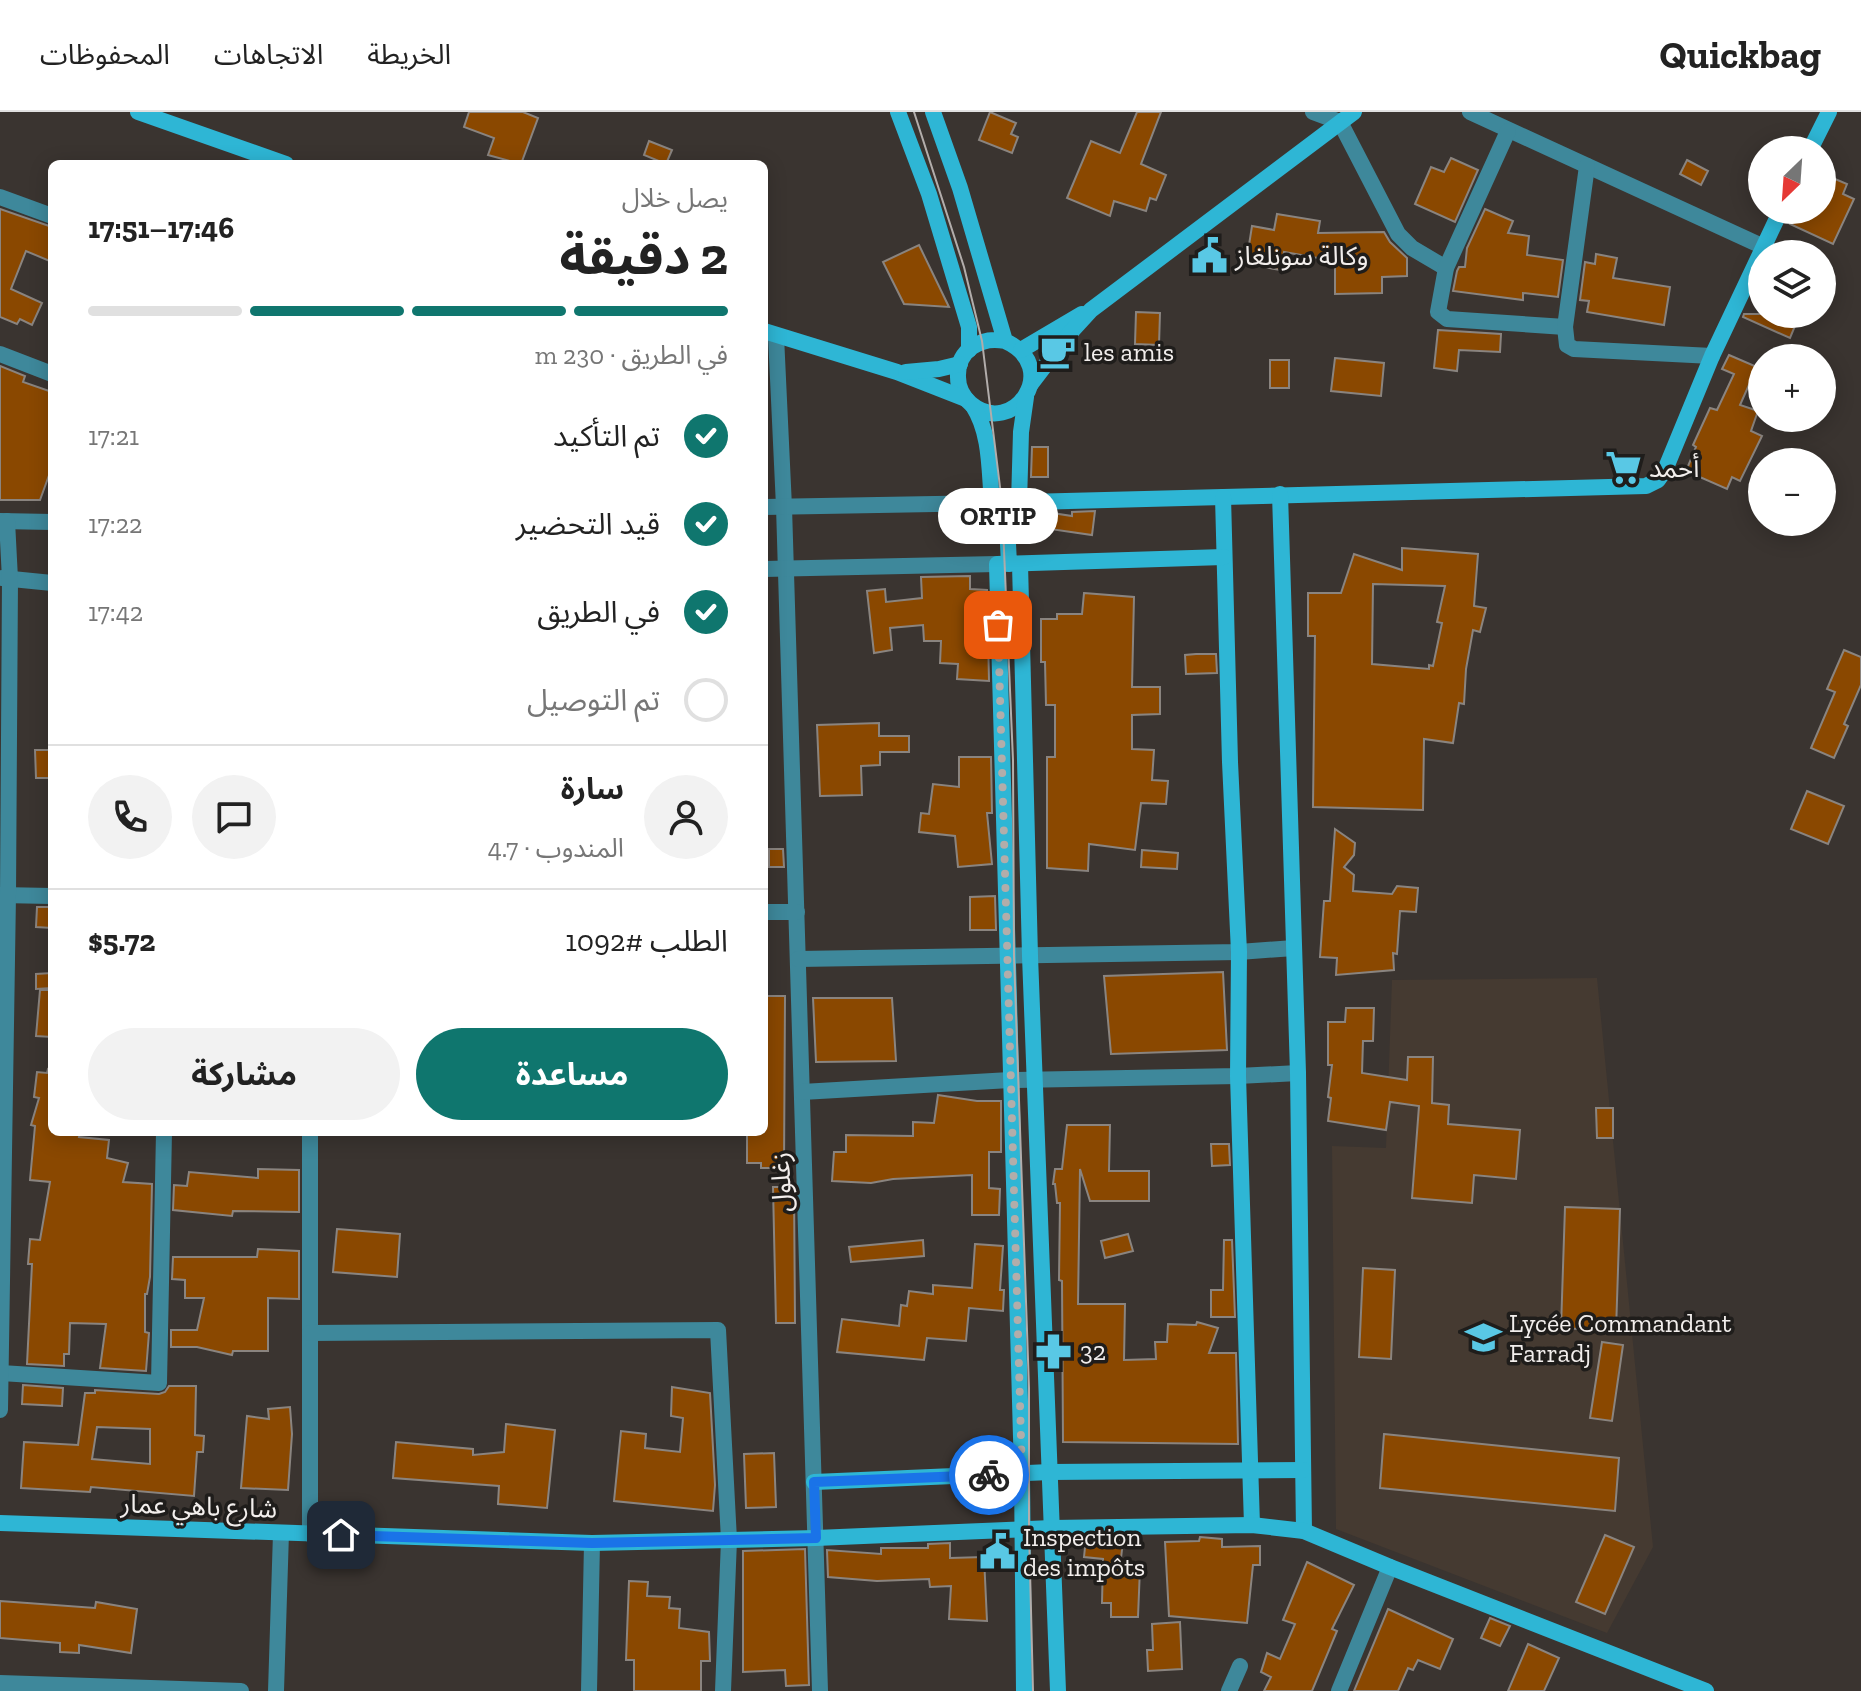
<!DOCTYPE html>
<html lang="ar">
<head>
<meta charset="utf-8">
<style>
	:root { --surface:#fff; --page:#f2f2f2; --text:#222; --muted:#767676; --line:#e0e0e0; --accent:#0f766e }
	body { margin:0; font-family:"Zilla Slab","Noto Sans Arabic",serif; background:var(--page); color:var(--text); direction:rtl; height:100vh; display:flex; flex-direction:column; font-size:30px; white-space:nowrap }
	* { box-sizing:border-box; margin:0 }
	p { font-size:26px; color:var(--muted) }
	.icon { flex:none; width:44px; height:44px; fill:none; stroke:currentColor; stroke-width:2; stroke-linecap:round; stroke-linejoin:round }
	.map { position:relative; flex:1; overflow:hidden; direction:ltr }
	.sheet { position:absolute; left:48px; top:48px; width:720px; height:976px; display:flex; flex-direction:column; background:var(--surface); border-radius:12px; box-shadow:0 4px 20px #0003; direction:rtl }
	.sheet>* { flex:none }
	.needle { width:52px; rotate:205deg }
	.controls { position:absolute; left:1748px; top:24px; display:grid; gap:16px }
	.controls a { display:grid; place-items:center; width:88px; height:88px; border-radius:50%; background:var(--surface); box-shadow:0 4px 20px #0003; font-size:40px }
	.pin { position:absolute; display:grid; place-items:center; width:68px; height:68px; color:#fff; margin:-34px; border-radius:16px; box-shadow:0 4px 12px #0006 }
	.courier { position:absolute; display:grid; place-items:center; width:80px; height:80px; margin:-40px; border:6px solid #1a73e8; border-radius:50%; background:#fff; color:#222; box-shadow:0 2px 10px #0007 }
	.bubble { position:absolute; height:56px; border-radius:28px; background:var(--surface); box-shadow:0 4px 20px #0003; font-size:26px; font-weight:700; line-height:56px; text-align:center; direction:rtl }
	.summary em { font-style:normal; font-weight:700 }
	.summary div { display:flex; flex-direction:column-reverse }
	.summary { display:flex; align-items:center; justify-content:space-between; height:136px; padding:0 40px }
	h1 { font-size:52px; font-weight:700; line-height:60px }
	.bar { display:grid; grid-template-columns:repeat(4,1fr); gap:12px 8px; align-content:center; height:96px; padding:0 40px }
	.bar i { height:10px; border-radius:6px; background:var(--line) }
	.bar .active { background:var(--accent) }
	.bar p { grid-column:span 4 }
	.line { display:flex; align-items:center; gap:20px; padding:0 40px; border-top:2px solid var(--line) }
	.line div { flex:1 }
	.round { display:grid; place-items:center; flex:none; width:84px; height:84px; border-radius:42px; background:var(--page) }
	ol { padding:0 40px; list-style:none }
	li { display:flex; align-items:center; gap:24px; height:88px }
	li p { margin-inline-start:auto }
	li .icon { padding:8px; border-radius:50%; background:var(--accent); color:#fff; stroke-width:4 }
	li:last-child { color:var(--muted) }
	li i { width:44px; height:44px; border:4px solid var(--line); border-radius:50% }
	.action { display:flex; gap:16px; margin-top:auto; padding:16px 40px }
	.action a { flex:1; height:92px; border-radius:48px; background:var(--accent); color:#fff; font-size:32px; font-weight:700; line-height:92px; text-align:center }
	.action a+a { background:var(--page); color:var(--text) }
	header { display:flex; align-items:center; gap:48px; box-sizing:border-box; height:112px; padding:0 40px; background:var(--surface); border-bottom:2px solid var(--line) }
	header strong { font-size:38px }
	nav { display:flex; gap:44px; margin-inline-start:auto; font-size:28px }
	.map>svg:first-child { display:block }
	.built { fill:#453a31 }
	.building { fill:#8a4800; stroke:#8a847f; stroke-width:2; fill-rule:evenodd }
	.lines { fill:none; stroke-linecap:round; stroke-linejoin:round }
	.street { stroke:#3e889b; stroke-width:16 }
	.secondary { stroke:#2eb6d5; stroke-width:16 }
	.tram { stroke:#b2adab; stroke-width:2 }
	.done { stroke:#b2adaa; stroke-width:8; stroke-dasharray:0 14.4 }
	.route { stroke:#1a73e8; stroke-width:10 }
	.labels { text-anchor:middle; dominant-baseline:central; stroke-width:7; stroke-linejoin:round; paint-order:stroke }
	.poi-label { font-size:26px; fill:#f2eeec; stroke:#1f1d1b; text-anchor:start }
	.street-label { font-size:26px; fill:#f2eeec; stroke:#1f1d1b }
</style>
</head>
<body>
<header>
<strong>Quickbag</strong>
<nav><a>الخريطة</a><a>الاتجاهات</a><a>المحفوظات</a></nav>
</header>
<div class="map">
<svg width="1861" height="1579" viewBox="0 0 1861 1579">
	<rect width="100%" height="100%" fill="#3a3430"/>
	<polygon class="built" points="1597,866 1653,1435 1607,1521 1336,1417 1332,1034 1386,1036 1392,868"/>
	<g class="building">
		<polygon points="469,0 523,0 538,6 521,52 488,43 494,26 464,15"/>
		<polygon points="990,0 1016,11 1011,22 1018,25 1012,41 979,28"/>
		<polygon points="1137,0 1161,0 1141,52 1166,63 1156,88 1150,86 1146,99 1114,89 1110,104 1067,86 1091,29 1120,41"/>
		<polygon points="649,29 672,38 666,52 644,43"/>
		<polygon points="1451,46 1478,58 1455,110 1415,92 1431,55 1444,60"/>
		<polygon points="1687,48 1708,59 1701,73 1680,62"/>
		<polygon points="1828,64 1847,72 1843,82 1854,87 1833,132 1790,112 1797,98 1822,98 1822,77"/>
		<polygon points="0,97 52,115 52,150 26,139 11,177 42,191 32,213 20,207 17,212 0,205"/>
		<polygon points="1485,97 1513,109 1508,121 1529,124 1527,143 1563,148 1558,185 1523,181 1523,188 1453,179 1457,159 1459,155 1465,155 1467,136"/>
		<polygon points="1277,102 1320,109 1318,121 1384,120 1390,130 1407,146 1407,164 1382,165 1382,181 1335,182 1335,149 1284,140 1281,158 1246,152 1252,114 1274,118"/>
		<polygon points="919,133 949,195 904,192 883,150"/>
		<polygon points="1596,142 1617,146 1613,166 1670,175 1664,213 1587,200 1589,189 1580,188 1585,150 1595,152"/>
		<polygon points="1136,200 1160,201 1159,233 1135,232"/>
		<polygon points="1744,202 1800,202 1790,226 1743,205"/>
		<polygon points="1438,218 1501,222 1500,240 1459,238 1457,259 1434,256"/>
		<polygon points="1729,243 1757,255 1740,293 1758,299 1751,319 1762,324 1740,369 1732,365 1727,377 1686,359 1696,335 1693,333 1710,296 1717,298 1734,262 1722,257"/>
		<polygon points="1335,246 1384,251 1381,284 1331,279"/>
		<rect x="1270" y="248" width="19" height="28"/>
		<polygon points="0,254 25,264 23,270 52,280 52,355 40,388 0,388"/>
		<polygon points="1032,335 1048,335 1048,365 1031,365"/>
		<polygon points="1095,399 1092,423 1050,417 1052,401 1072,404 1072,400"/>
		<path d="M1402,436L1478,442L1474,494L1486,496L1480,520L1473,518L1466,557L1464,592L1459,591L1453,631L1424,627L1423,698L1313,695L1315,524H1308V481H1341L1354,442L1402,458ZM1373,472L1445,474L1437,510L1442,511L1433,554L1429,553V557L1372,552Z"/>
		<polygon points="970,464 970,477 987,478 989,569 957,567 958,552 940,551 941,529 924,529 923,513 890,516 892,538 874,541 867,479 885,477 886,490 922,486 921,465"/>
		<polygon points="1084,481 1134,485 1132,575 1160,575 1160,602 1132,603 1132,637 1154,638 1152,668 1168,669 1166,692 1141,691 1135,738 1089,732 1088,759 1047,756 1047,645 1055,645 1055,593 1046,593 1045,550 1041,550 1041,507 1057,507 1057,502 1082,502"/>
		<polygon points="1844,538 1861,545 1861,573 1844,612 1848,614 1834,646 1811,636 1835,580 1827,577"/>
		<polygon points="1196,542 1216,542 1217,561 1186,562 1185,543"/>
		<polygon points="879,611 879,624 909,624 909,640 880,640 880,653 861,654 862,683 820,684 817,613"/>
		<polygon points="35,638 52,638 52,666 36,666"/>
		<polygon points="959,645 991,645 992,701 987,701 992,752 958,755 955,724 919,720 921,701 929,702 933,672 959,675"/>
		<polygon points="1807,679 1844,694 1828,732 1791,717"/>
		<polygon points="1335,717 1355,731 1354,743 1344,755 1354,763 1353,779 1392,782 1397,774 1418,776 1416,800 1400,799 1397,842 1393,841 1394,858 1336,863 1337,846 1320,845 1324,789 1330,789"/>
		<polygon points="769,737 783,737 784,755 769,755"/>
		<polygon points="1142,738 1178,741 1177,757 1141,755"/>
		<polygon points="995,784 996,818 970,818 970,785"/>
		<polygon points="37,795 52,795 52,816 36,815"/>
		<polygon points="1223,860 1227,938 1111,942 1104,864"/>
		<polygon points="52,861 52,876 36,877 36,862"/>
		<polygon points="40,878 52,878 52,925 36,924"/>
		<polygon points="764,884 785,884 784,1056 761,1056 761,1051 747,1051 747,1020 764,1020"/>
		<polygon points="813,886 892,886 896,949 816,950"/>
		<polygon points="1346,896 1374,896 1373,929 1363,929 1362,961 1407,968 1408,945 1433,945 1432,991 1449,993 1448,1012 1520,1018 1516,1067 1474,1063 1472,1091 1412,1086 1419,994 1390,990 1386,1018 1328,1009 1331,986 1328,985 1332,953 1328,953 1328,910 1345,910"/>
		<polygon points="48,957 52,958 52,1020 80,1021 79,1025 109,1028 107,1046 128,1051 123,1070 152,1072 150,1165 147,1182 145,1182 145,1220 149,1221 146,1259 100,1256 106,1212 70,1211 69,1242 64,1242 64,1254 27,1252 32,1152 28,1152 30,1127 40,1128 50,1070 30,1068 35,1014 31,1013 39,986 34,985 37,960 47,961"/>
		<polygon points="938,983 977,989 1001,989 1001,1040 989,1040 989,1076 1000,1077 999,1103 972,1103 972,1063 893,1067 871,1071 832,1069 834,1040 846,1040 846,1023 913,1024 913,1010 934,1011"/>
		<polygon points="1596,996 1613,996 1613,1026 1597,1026"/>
		<polygon points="1067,1013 1110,1013 1109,1059 1149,1059 1149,1089 1090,1089 1080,1057 1078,1192 1125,1192 1124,1248 1156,1247 1155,1230 1167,1230 1168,1212 1196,1213 1197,1210 1218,1216 1209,1241 1236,1241 1238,1332 1063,1330 1062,1169 1059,1168 1060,1091 1057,1091 1055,1072 1053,1072 1055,1057 1062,1057"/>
		<polygon points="1211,1032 1229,1032 1230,1053 1212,1054"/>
		<polygon points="258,1057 299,1058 299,1100 233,1099 232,1104 173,1098 174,1073 187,1074 189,1060 258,1066"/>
		<polygon points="773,1075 794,1075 795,1211 776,1211"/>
		<polygon points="1565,1095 1620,1097 1616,1219 1561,1216"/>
		<polygon points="337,1117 400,1122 397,1165 333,1160"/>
		<polygon points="1128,1122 1133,1139 1105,1146 1101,1129"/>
		<polygon points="923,1128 924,1144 851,1150 849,1135"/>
		<polygon points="1224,1128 1232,1128 1235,1205 1211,1205 1211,1178 1223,1178"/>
		<polygon points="975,1132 1003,1134 1000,1178 1004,1178 1003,1199 969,1196 966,1229 927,1226 924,1248 837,1240 842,1207 899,1214 901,1193 907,1194 909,1179 933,1182 933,1173 972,1176"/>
		<polygon points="258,1137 299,1139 299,1187 268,1186 268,1239 233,1239 232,1243 197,1235 171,1235 171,1218 197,1218 204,1186 185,1186 185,1168 172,1167 173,1145 257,1145"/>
		<polygon points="1363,1156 1395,1158 1391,1247 1359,1245"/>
		<polygon points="1602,1230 1623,1233 1612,1309 1590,1306"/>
		<polygon points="23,1273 63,1276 62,1294 22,1292"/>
		<path d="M169,1274H196L195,1323L204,1324L203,1340H197L194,1384L91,1375L90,1380L21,1376L24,1330L78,1333L85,1281H95V1278L159,1282L165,1280ZM97,1315L150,1317V1352L92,1347Z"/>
		<polygon points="672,1275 710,1281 715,1373 713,1399 614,1389 621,1319 646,1322 645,1336 680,1340 683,1306 671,1304"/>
		<polygon points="290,1295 292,1322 288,1378 241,1376 247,1304 269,1307 268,1297"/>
		<polygon points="506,1312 555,1318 547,1396 498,1392 499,1374 393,1366 396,1330 473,1337 473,1343 504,1340"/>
		<polygon points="1384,1322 1619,1346 1615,1399 1380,1376"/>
		<polygon points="774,1341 776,1395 746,1396 744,1342"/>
		<polygon points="1605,1423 1634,1435 1605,1502 1576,1490"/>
		<polygon points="1200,1425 1222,1427 1222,1435 1260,1434 1260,1453 1253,1453 1247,1511 1169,1504 1165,1430 1199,1429"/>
		<polygon points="1086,1426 1123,1429 1120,1455 1140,1456 1138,1505 1111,1505 1111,1491 1102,1491 1103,1447 1084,1445"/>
		<polygon points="950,1431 950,1446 984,1445 987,1509 949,1507 951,1474 930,1475 929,1467 877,1469 828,1465 827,1438 881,1442 881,1436 928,1436 928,1432"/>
		<polygon points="805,1437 809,1573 786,1574 785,1558 743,1560 743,1439"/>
		<polygon points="1307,1450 1354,1473 1332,1517 1337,1519 1312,1579 1264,1579 1271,1565 1261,1560 1267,1541 1280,1547 1295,1512 1283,1508"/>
		<polygon points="629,1469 648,1470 647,1484 670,1485 669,1496 680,1497 679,1516 709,1520 710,1549 701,1549 701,1579 634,1579 634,1548 626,1548"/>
		<polygon points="0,1489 95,1496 96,1490 137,1497 131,1541 79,1533 79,1541 60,1540 60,1531 0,1526"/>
		<polygon points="1388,1497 1453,1527 1440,1557 1418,1548 1413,1558 1408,1556 1398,1579 1354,1579"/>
		<polygon points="1490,1506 1510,1514 1500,1534 1481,1526"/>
		<polygon points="1180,1510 1182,1557 1148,1559 1147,1538 1153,1538 1152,1512"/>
		<polygon points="1528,1532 1559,1546 1544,1579 1508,1579"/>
	</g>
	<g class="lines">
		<g class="street">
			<polyline points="1313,0 1340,10 1398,122 1412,136 1446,156"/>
			<polyline points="1470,0 1764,135"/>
			<polyline points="1508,19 1446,156 1438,200 1447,207 1565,215"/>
			<polyline points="1587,54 1565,215 1567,233 1574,237 1712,244"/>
			<polyline points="0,85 52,104"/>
			<polyline points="776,224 784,395 820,1579"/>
			<polyline points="0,242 52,262"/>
			<polyline points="764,395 992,391"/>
			<polyline points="0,409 52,410"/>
			<polyline points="764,457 997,452"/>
			<polyline points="2,466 52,471"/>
			<polyline points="0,783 52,784"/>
			<polyline points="764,800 797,800"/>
			<polyline points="798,847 1239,840 1294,836"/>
			<polyline points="802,980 1010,968 1238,964 1298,961"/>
			<polyline points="310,1020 310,1422"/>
			<polyline points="310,1221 718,1218 729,1428 723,1579"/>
			<polyline points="1,1261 159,1271 164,1020"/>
			<polyline points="0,1298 8,783 10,467 7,409"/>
			<polyline points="0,1571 241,1579"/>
			<polyline points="276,1579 281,1421"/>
			<polyline points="589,1579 592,1431"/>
			<polyline points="1229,1579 1240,1554"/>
			<polyline points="1339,1579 1390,1455"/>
		</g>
		<g class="secondary">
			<polyline points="138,0 286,52"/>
			<polyline points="898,0 929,82 969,215 969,238"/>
			<path d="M933,0L960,76L1005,229C1063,255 1013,327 971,292C963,285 958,275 958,265C957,238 981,224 1005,229"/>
			<polyline points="1810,38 1829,0"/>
			<polyline points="764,219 897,260 966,287"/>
			<polyline points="1021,238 1082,202"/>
			<polyline points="906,260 939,257 960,252"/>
			<polyline points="1031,272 1069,222 1091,198 1354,0"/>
			<path d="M973,294C991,322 989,359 992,391L1646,374L1658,368L1665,358L1712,244L1781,98"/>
			<polyline points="1280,382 1298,961 1304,1419"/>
			<polyline points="1223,385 1230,650 1239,840 1238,964 1252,1413"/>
			<polyline points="1006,391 1009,452"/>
			<polyline points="1019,391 1021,320 1026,285"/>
			<polyline points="1020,452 1030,844 1058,1579"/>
			<polyline points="814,1370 1050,1360 1303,1358"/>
			<polyline points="0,1411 592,1431 816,1426 1052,1416 1252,1413 1304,1419 1390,1455 1706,1579"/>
			<polyline points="1024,1579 1022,1362 997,452 1224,445"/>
		</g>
		<polyline class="tram" points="914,0 964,155 982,229 1002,391 1013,648 1014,844 1029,1276 1029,1418 1033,1579"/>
	</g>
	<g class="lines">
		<polyline class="done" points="989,1363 1022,1362 998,513"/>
		<polyline class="route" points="341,1423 592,1431 816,1426 814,1370 989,1363"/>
	</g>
	<defs>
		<symbol id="civic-bare" viewBox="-9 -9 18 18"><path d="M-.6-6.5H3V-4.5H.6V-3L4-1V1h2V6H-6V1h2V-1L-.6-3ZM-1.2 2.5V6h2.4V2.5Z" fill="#59c8e5" stroke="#1f1d1b" stroke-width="2.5" paint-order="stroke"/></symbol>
		<symbol id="cafe-bare" viewBox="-9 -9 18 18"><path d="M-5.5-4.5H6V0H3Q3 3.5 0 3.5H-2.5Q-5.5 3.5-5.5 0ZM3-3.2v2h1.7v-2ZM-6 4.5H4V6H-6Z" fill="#59c8e5" stroke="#1f1d1b" stroke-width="2.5" paint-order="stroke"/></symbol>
		<symbol id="supermarket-bare" viewBox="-9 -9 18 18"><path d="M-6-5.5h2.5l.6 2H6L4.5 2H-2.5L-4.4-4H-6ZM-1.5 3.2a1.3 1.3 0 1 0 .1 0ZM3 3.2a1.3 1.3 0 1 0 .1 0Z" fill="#59c8e5" stroke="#1f1d1b" stroke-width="2.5" paint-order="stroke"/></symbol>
		<symbol id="school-bare" viewBox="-9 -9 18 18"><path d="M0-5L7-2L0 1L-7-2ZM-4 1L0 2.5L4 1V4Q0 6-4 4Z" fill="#59c8e5" stroke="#1f1d1b" stroke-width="2.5" paint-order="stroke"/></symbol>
		<symbol id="pharmacy-bare" viewBox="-9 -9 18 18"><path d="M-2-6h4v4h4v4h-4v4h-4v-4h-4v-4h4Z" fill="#59c8e5" stroke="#1f1d1b" stroke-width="2.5" paint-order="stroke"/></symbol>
	</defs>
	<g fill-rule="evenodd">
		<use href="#civic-bare" x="1184" y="118" width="51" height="51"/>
		<use href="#cafe-bare" x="1032" y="214" width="51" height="51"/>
		<use href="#supermarket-bare" x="1598" y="330" width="51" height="51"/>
		<use href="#school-bare" x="1458" y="1200" width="51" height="51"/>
		<use href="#pharmacy-bare" x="1028" y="1214" width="51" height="51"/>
		<use href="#civic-bare" x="972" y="1414" width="51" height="51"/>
	</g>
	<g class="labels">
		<g class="poi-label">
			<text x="1235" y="144">وكالة سونلغاز</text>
			<text x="1084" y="240">les amis</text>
			<text x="1649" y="356">أحمد</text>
			<text x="1509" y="1211">Lycée Commandant<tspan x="1509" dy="30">Farradj</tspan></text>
			<text x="1080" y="1239">32</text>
			<text x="1023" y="1425">Inspection<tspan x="1023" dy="30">des impôts</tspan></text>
		</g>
		<g class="street-label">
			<text transform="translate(781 1070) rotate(-92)">زغلول</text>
			<text transform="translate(199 1394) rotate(2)">شارع باهي عمار</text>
		</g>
	</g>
</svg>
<div class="controls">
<a><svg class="needle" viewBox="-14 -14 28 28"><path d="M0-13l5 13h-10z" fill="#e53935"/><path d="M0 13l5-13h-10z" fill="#767676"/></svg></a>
<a><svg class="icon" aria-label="layers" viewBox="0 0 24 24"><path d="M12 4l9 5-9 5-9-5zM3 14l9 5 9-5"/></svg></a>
<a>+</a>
<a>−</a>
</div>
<div class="pin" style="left:998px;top:513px;background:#ea580c"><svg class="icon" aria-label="bag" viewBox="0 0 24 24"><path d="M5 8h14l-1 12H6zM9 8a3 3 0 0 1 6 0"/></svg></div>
<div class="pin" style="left:341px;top:1423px;background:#1f2937"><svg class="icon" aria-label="home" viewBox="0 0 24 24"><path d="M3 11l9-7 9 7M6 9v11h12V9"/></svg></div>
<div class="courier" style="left:989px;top:1363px"><svg class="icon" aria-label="bike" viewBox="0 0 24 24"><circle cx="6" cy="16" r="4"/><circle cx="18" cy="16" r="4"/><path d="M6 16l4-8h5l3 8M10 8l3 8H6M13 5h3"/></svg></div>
<div class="bubble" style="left:938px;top:376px;width:120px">ORTIP</div>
<section class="sheet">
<div class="summary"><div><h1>2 دقيقة</h1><p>يصل خلال</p></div><em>17:46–17:51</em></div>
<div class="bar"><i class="active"></i><i class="active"></i><i class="active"></i><i></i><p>في الطريق · 230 m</p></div>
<ol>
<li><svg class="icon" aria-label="check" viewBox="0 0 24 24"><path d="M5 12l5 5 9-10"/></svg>تم التأكيد<p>17:21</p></li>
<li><svg class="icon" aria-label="check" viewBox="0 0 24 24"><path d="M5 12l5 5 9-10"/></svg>قيد التحضير<p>17:22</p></li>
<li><svg class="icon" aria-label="check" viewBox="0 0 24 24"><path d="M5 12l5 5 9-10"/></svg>في الطريق<p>17:42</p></li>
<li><i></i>تم التوصيل</li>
</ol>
<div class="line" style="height:144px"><a class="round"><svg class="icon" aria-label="person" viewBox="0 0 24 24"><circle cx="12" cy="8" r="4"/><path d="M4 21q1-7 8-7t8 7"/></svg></a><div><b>سارة</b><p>المندوب · 4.7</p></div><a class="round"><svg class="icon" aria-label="chat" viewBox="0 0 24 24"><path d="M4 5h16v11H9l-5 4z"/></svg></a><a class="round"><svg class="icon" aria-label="phone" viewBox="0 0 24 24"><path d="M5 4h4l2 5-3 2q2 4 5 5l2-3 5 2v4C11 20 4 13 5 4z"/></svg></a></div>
<div class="line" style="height:104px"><div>الطلب #1092</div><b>$5.72</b></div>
<div class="action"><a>مساعدة</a><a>مشاركة</a></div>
</section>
</div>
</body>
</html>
